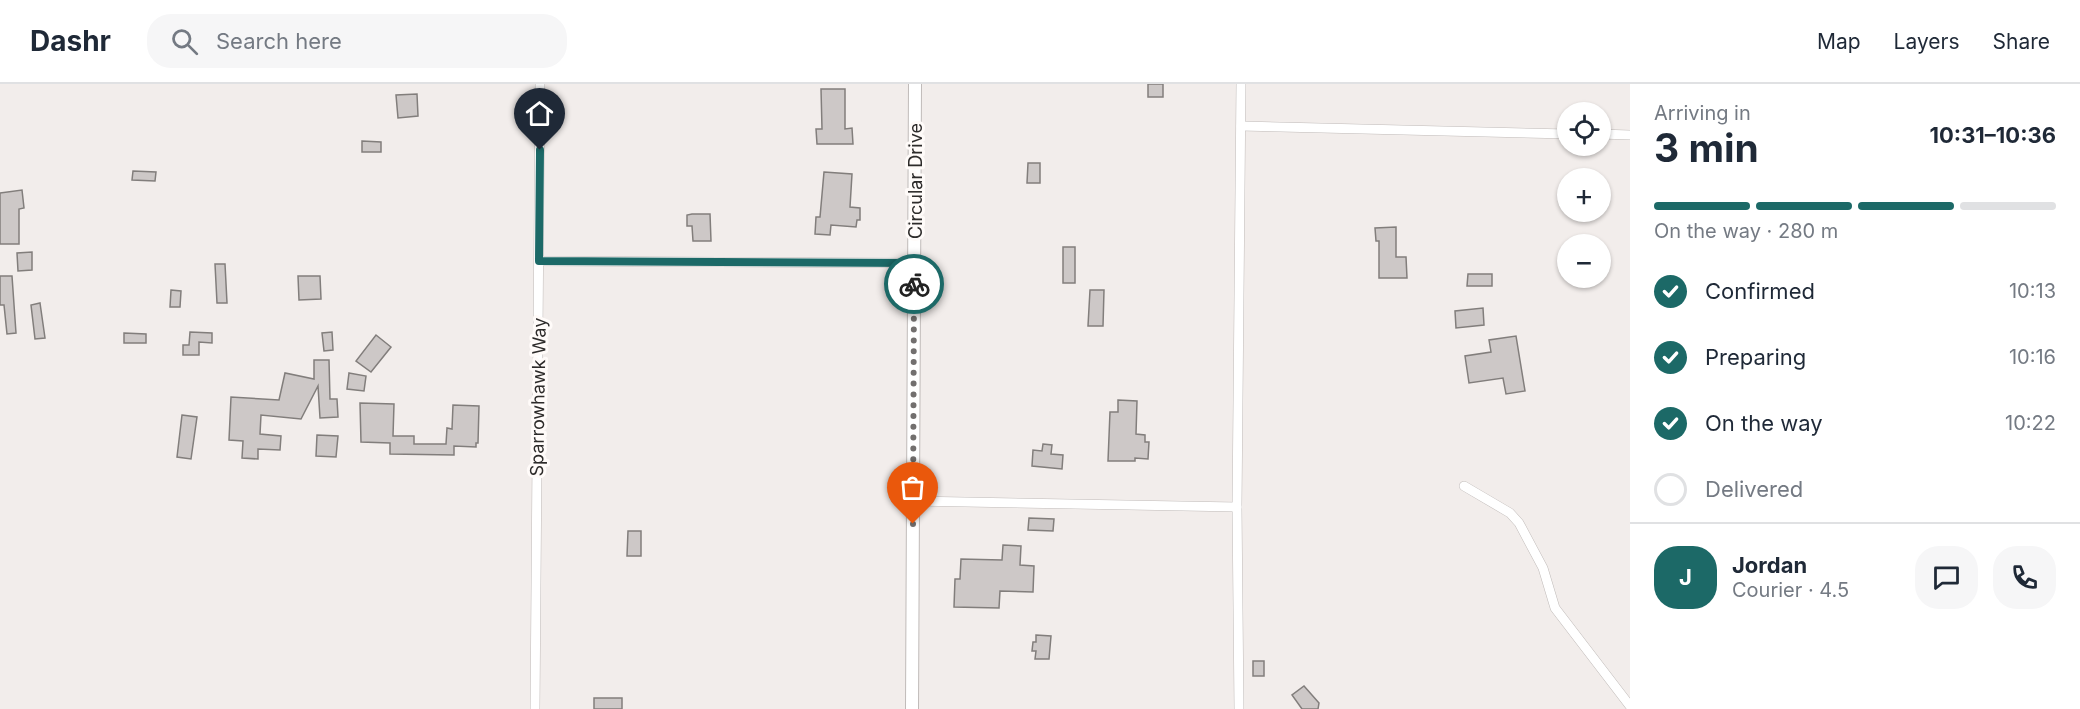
<!DOCTYPE html>
<html lang="en">
<head>
<meta charset="utf-8">
<style>
	:root { --surface:#fff; --page:#f6f6f7; --text:#1f2937; --muted:#747a83; --line:#e0e1e3; --accent:#1c6967 }
	body { margin:0; font-family:Inter,sans-serif; background:var(--page); color:var(--text); height:100vh; display:flex; flex-direction:column; font-size:22px; white-space:nowrap }
	* { box-sizing:border-box; margin:0 }
	p { font-size:20px; color:var(--muted) }
	.icon { flex:none; width:33px; height:33px; fill:none; stroke:currentColor; stroke-width:2; stroke-linecap:round; stroke-linejoin:round }
	.map { position:relative; flex:1; overflow:hidden }
	.side { display:flex; flex-direction:column; background:var(--surface); width:450px }
	.side>* { flex:none }
	.buttons { position:absolute; left:1557px; top:18px; display:grid; gap:12px }
	.buttons a { display:grid; place-items:center; width:54px; height:54px; border-radius:50%; background:var(--surface); box-shadow:0 2px 4px #0004; font-size:30px }
	.pin { position:absolute; display:grid; place-items:center; width:51px; height:51px; color:#fff; margin:-62px -26px; border-radius:50% 50% 50% 0; rotate:-45deg; box-shadow:0 0 6px #0007 }
	.pin .icon { rotate:45deg }
	.courier { position:absolute; display:grid; place-items:center; width:60px; height:60px; margin:-30px; border:4px solid #1c6967; border-radius:50%; background:#fff; color:#222; box-shadow:0 2px 8px #0007 }
	.head em { font-style:normal; font-weight:700 }
	.head div { display:flex; flex-direction:column-reverse }
	.head { display:flex; align-items:center; justify-content:space-between; height:102px; padding:0 24px }
	h1 { font-size:39px; font-weight:700; line-height:45px }
	.bar { display:grid; grid-template-columns:repeat(4,1fr); gap:9px 6px; align-content:center; height:72px; padding:0 24px }
	.bar i { height:8px; border-radius:4px; background:var(--line) }
	.bar .selected { background:var(--accent) }
	.bar p { grid-column:span 4 }
	.line { display:flex; align-items:center; gap:15px; padding:0 24px; border-top:2px solid var(--line) }
	.line div { flex:1 }
	.round { display:grid; place-items:center; flex:none; width:63px; height:63px; border-radius:24px; background:var(--page) }
	ol { padding:0 24px; list-style:none }
	li { display:flex; align-items:center; gap:18px; height:66px }
	li p { margin-inline-start:auto }
	li .icon { padding:6px; border-radius:50%; background:var(--accent); color:#fff; stroke-width:4 }
	li:last-child { color:var(--muted) }
	li i { width:33px; height:33px; border:3px solid var(--line); border-radius:50% }
	header { display:flex; align-items:center; gap:36px; box-sizing:border-box; height:84px; padding:0 30px; background:var(--surface); border-bottom:2px solid var(--line) }
	header strong { font-size:28px }
	nav { display:flex; gap:33px; margin-inline-start:auto; font-size:21px }
	.search { width:420px; height:54px; background:var(--page); display:flex; align-items:center; gap:15px; box-sizing:border-box; padding:0 21px; border-radius:24px; color:var(--muted); font-size:22px }
	main { display:flex; flex:1; min-height:0 }
	.map>svg:first-child { display:block }
	.building { fill:#cdc8c7; stroke:#827e7c; stroke-width:1.5 }
	.lines { fill:none; stroke-linecap:round; stroke-linejoin:round }
	.minor-casing { stroke:#c0bbb9; stroke-width:10 }
	.tertiary-casing { stroke:#c0bbb9; stroke-width:14 }
	.minor { stroke:#fff; stroke-width:9 }
	.tertiary { stroke:#fff; stroke-width:12 }
	.done { stroke:#726f6e; stroke-width:6; stroke-dasharray:0 10.8 }
	.route { stroke:#1c6967; stroke-width:8 }
	.labels { text-anchor:middle; dominant-baseline:central; stroke-width:6; stroke-linejoin:round; paint-order:stroke }
	.street-label { font-size:18px; fill:#2d2b2a; stroke:#fffbf9 }
</style>
</head>
<body>
<header>
<strong>Dashr</strong>
<div class="search"><svg class="icon" aria-label="search" viewBox="0 0 24 24"><circle cx="10" cy="10" r="6"/><path d="M15 15l6 6"/></svg>Search here</div>
<nav><a>Map</a><a>Layers</a><a>Share</a></nav>
</header>
<main>
<div class="map">
<svg width="1630" height="625" viewBox="0 0 1630 625">
	<rect width="100%" height="100%" fill="#f2edeb"/>
	<g class="building">
		<rect x="1148" y="0" width="15" height="13"/>
		<polygon points="821,5 845,5 845,45 852,44 853,60 817,60 816,45 822,45"/>
		<polygon points="417,10 418,32 398,34 396,11"/>
		<polygon points="362,57 381,58 381,68 362,68"/>
		<polygon points="1028,79 1040,79 1040,99 1027,99"/>
		<polygon points="133,87 156,88 155,97 132,96"/>
		<polygon points="824,88 852,90 850,123 860,124 860,136 857,136 856,143 831,141 830,151 815,150 816,133 820,133"/>
		<polygon points="22,106 24,124 19,125 19,160 0,160 0,109"/>
		<polygon points="692,130 710,130 711,157 693,157 692,142 687,142 687,131"/>
		<polygon points="1396,143 1396,173 1406,173 1407,194 1379,194 1379,157 1376,157 1375,144"/>
		<rect x="1063" y="163" width="12" height="36"/>
		<polygon points="32,168 32,186 18,187 17,169"/>
		<polygon points="215,180 225,180 227,219 217,219"/>
		<polygon points="1468,190 1492,190 1492,202 1467,202"/>
		<polygon points="0,192 12,192 16,249 7,250 4,221 0,221"/>
		<polygon points="298,192 320,192 321,215 299,216"/>
		<polygon points="171,206 181,207 180,223 170,223"/>
		<polygon points="1090,206 1104,206 1103,242 1088,242"/>
		<polygon points="40,219 45,254 35,255 31,221"/>
		<polygon points="1483,224 1484,241 1456,244 1455,227"/>
		<polygon points="190,248 212,249 212,259 199,258 199,271 183,271 183,261 189,261"/>
		<polygon points="332,248 333,266 324,267 322,249"/>
		<polygon points="124,249 146,250 146,259 124,259"/>
		<polygon points="376,251 391,263 371,288 356,277"/>
		<polygon points="1516,252 1525,307 1506,310 1503,294 1469,299 1465,272 1491,268 1489,256"/>
		<polygon points="314,276 329,276 330,315 337,315 338,333 320,334 318,302 301,335 261,331 260,350 281,352 280,366 258,365 258,375 242,374 243,357 229,356 231,313 279,316 285,289 314,295"/>
		<polygon points="349,289 366,292 364,307 347,305"/>
		<polygon points="1118,316 1137,317 1136,350 1145,351 1145,358 1149,358 1148,375 1135,374 1135,377 1108,377 1110,328 1118,328"/>
		<polygon points="360,319 394,320 393,352 414,352 414,360 446,360 447,344 452,345 453,321 479,322 478,359 476,359 476,363 454,362 454,371 390,370 390,359 361,358"/>
		<polygon points="182,331 197,333 191,375 177,373"/>
		<polygon points="317,351 338,352 336,373 316,372"/>
		<polygon points="1043,360 1052,361 1051,370 1063,371 1062,385 1032,382 1033,366 1042,367"/>
		<polygon points="1029,434 1054,435 1053,447 1028,446"/>
		<polygon points="628,447 641,447 641,472 627,472"/>
		<polygon points="1003,461 1021,462 1020,481 1034,482 1033,508 1000,507 999,524 954,523 955,495 960,495 961,475 1002,476"/>
		<polygon points="1036,551 1051,552 1049,575 1035,575 1036,567 1032,567 1033,558 1036,558"/>
		<rect x="1253" y="577" width="11" height="15"/>
		<polygon points="1304,602 1319,619 1318,625 1302,625 1292,611"/>
		<rect x="594" y="614" width="28" height="11"/>
	</g>
	<g class="lines">
		<defs>
			<g id="minor">
				<polyline points="1241,42 1568,50"/>
				<polyline points="1600,50 1630,51"/>
				<polyline points="539,177 914,179"/>
				<polyline points="1464,402 1510,429 1519,439 1543,484 1555,524 1630,622"/>
				<polyline points="913,417 1237,423"/>
				<polyline points="535,625 540,0"/>
				<polyline points="1239,625 1237,423 1241,0"/>
			</g>
			<polyline id="tertiary" points="912,625 915,0"/>
		</defs>
		<use href="#minor" class="minor-casing"/>
		<use href="#tertiary" class="tertiary-casing"/>
		<use href="#minor" class="minor"/>
		<use href="#tertiary" class="tertiary"/>
	</g>
	<g class="lines">
		<polyline class="done" points="913,440 914,200"/>
		<polyline class="route" points="540,66 539,177 914,179 914,200"/>
	</g>
	<g class="labels">
		<g class="street-label">
			<text transform="translate(915 97) rotate(-90)">Circular Drive</text>
			<text transform="translate(538 313) rotate(-89)">Sparrowhawk Way</text>
		</g>
	</g>
</svg>
<div class="buttons">
<a><svg class="icon" aria-label="locate" viewBox="0 0 24 24"><circle cx="12" cy="12" r="6"/><path d="M12 2v4M12 18v4M2 12h4M18 12h4"/></svg></a>
<a>+</a>
<a>−</a>
</div>
<div class="pin" style="left:913px;top:440px;background:#ea580c"><svg class="icon" aria-label="bag" viewBox="0 0 24 24"><path d="M5 8h14l-1 12H6zM9 8a3 3 0 0 1 6 0"/></svg></div>
<div class="pin" style="left:540px;top:66px;background:#1f2937"><svg class="icon" aria-label="home" viewBox="0 0 24 24"><path d="M3 11l9-7 9 7M6 9v11h12V9"/></svg></div>
<div class="courier" style="left:914px;top:200px"><svg class="icon" aria-label="bike" viewBox="0 0 24 24"><circle cx="6" cy="16" r="4"/><circle cx="18" cy="16" r="4"/><path d="M6 16l4-8h5l3 8M10 8l3 8H6M13 5h3"/></svg></div>
</div>
<section class="side">
<div class="head"><div><h1>3 min</h1><p>Arriving in</p></div><em>10:31–10:36</em></div>
<div class="bar"><i class="selected"></i><i class="selected"></i><i class="selected"></i><i></i><p>On the way · 280 m</p></div>
<ol>
<li><svg class="icon" aria-label="check" viewBox="0 0 24 24"><path d="M5 12l5 5 9-10"/></svg>Confirmed<p>10:13</p></li>
<li><svg class="icon" aria-label="check" viewBox="0 0 24 24"><path d="M5 12l5 5 9-10"/></svg>Preparing<p>10:16</p></li>
<li><svg class="icon" aria-label="check" viewBox="0 0 24 24"><path d="M5 12l5 5 9-10"/></svg>On the way<p>10:22</p></li>
<li><i></i>Delivered</li>
</ol>
<div class="line" style="height:108px"><b class="round" style="background:var(--accent);color:#fff">J</b><div><b>Jordan</b><p>Courier · 4.5</p></div><a class="round"><svg class="icon" aria-label="chat" viewBox="0 0 24 24"><path d="M4 5h16v11H9l-5 4z"/></svg></a><a class="round"><svg class="icon" aria-label="phone" viewBox="0 0 24 24"><path d="M5 4h4l2 5-3 2q2 4 5 5l2-3 5 2v4C11 20 4 13 5 4z"/></svg></a></div>
</section>
</main>
</body>
</html>
